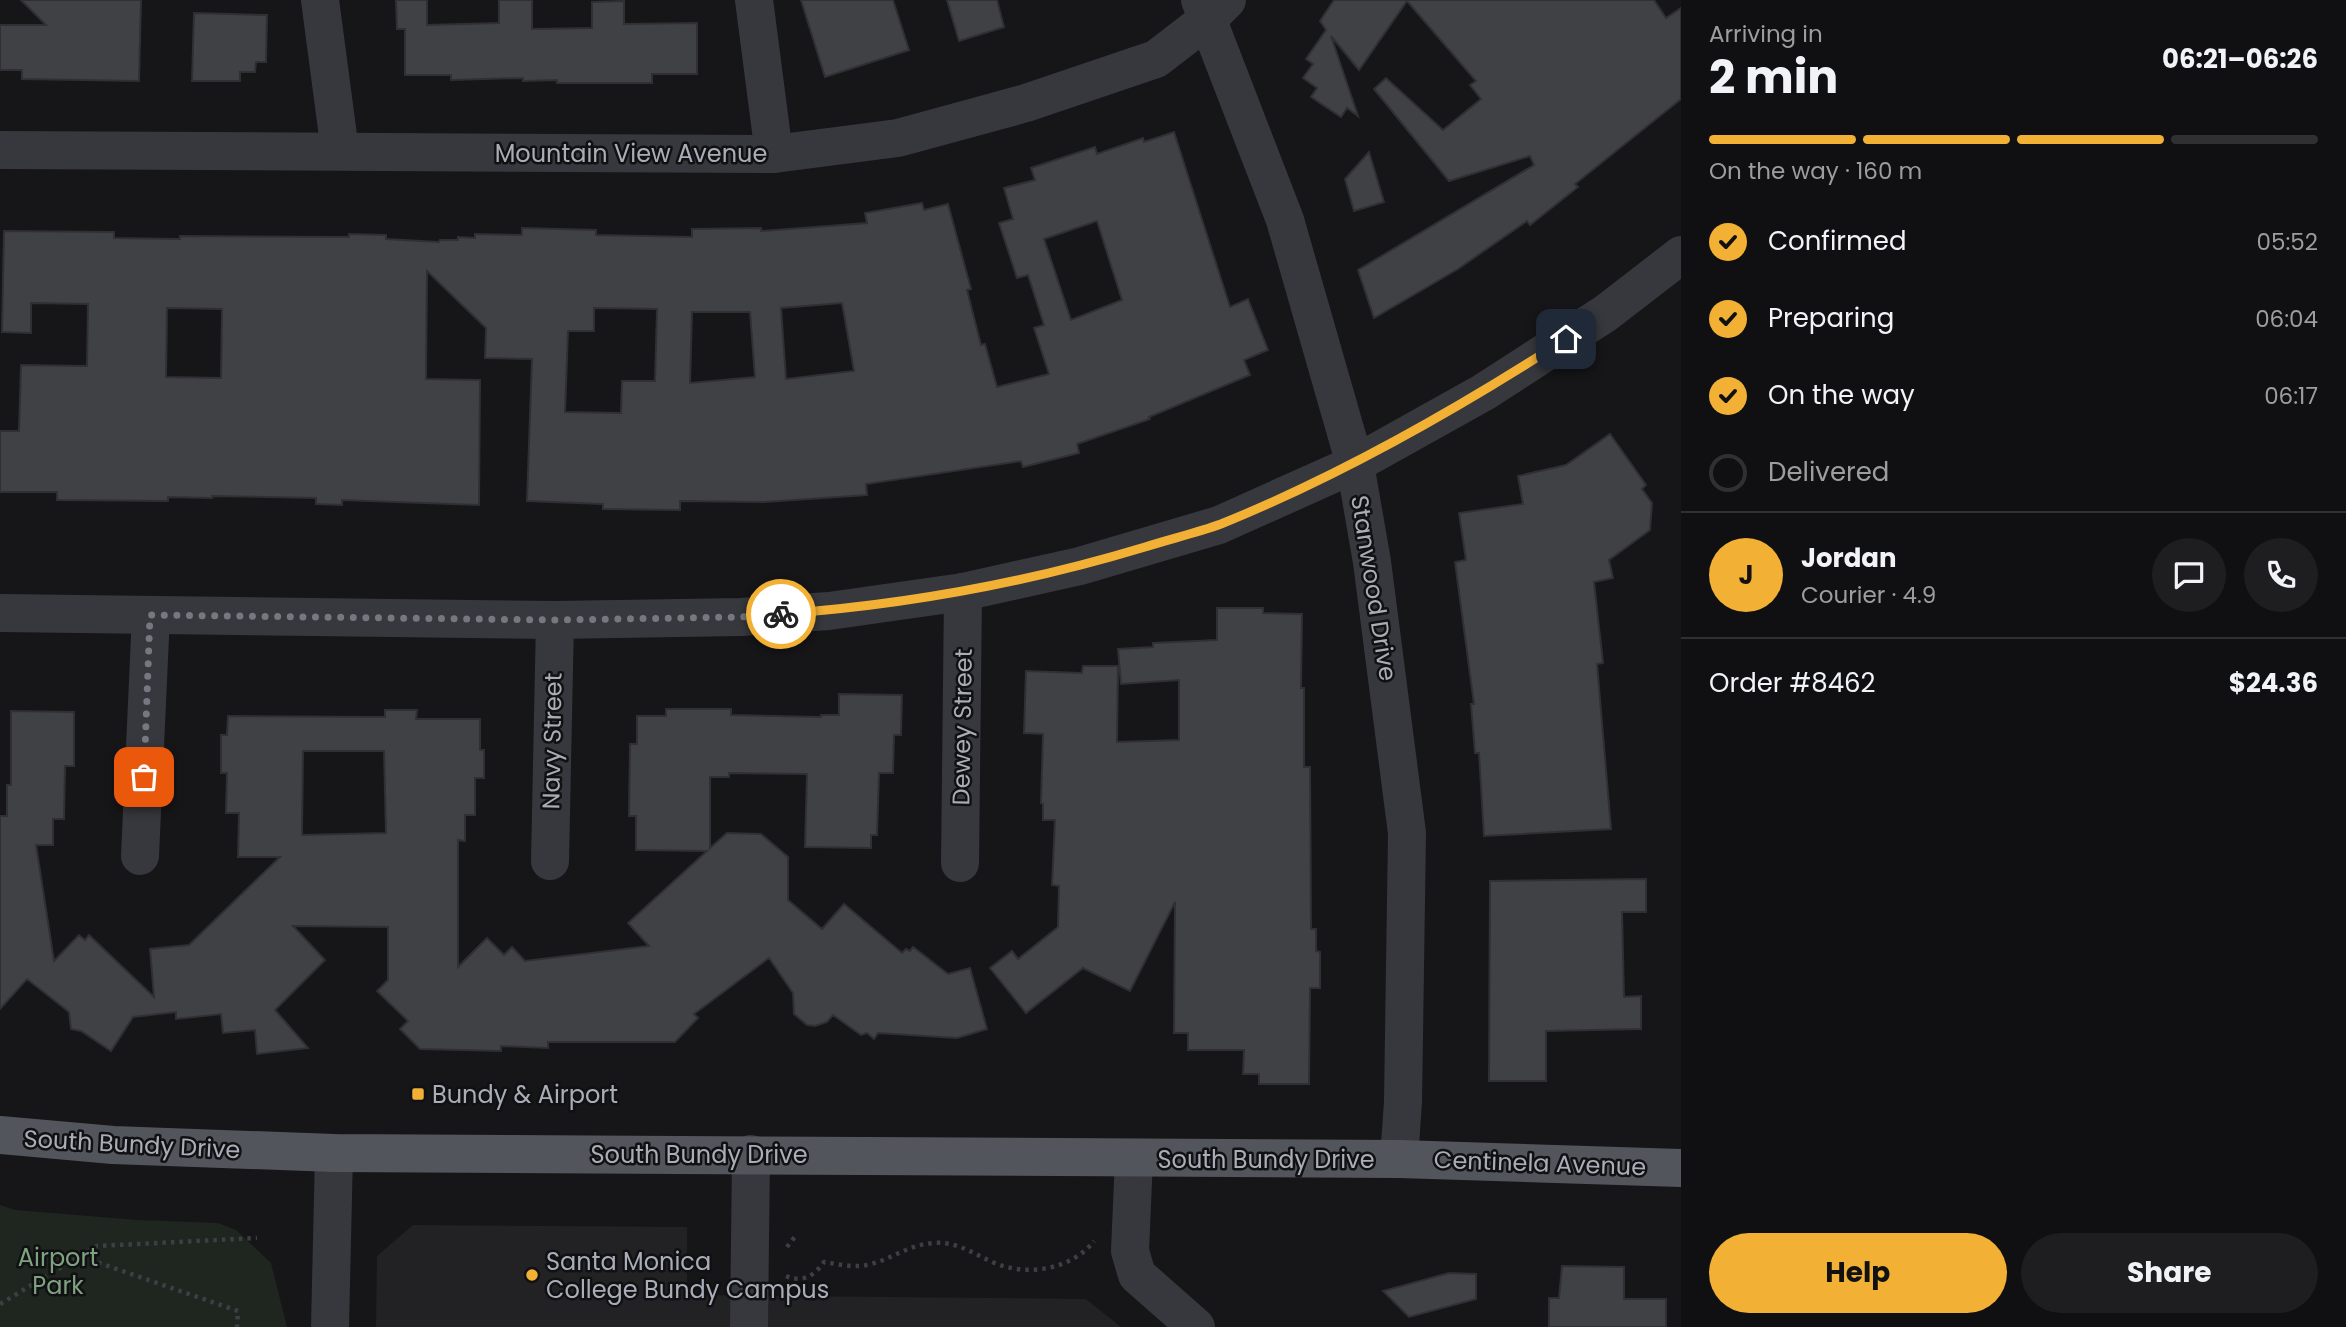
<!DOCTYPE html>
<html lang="en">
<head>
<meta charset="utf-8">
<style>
	:root { --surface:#101012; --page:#1e1e20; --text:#f1f3f6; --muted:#9c9d9f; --line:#303032; --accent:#f2b134 }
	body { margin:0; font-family:Poppins,sans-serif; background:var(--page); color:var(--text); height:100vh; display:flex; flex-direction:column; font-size:26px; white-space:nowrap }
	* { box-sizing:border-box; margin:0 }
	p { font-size:23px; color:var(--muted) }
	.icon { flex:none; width:38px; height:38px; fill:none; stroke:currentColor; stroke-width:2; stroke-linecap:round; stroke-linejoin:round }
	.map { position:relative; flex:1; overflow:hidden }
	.drawer { display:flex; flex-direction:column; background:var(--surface); width:665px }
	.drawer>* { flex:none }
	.pin { position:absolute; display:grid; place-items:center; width:60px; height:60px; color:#fff; margin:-30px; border-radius:14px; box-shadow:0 4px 10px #0006 }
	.courier { position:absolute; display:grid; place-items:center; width:70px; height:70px; margin:-35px; border:5px solid #f2b134; border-radius:50%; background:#fff; color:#222; box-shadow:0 2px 9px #0007 }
	.overview em { font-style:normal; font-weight:700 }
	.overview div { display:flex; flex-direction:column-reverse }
	.overview { display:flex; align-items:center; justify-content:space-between; height:119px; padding:0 28px }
	h1 { font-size:46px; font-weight:700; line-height:52px }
	.bar { display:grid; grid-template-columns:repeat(4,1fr); gap:10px 7px; align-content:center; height:84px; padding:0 28px }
	.bar i { height:9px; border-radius:5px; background:var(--line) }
	.bar .active { background:var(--accent) }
	.bar p { grid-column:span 4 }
	.line { display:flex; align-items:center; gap:18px; padding:0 28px; border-top:2px solid var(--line) }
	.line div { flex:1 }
	.round { display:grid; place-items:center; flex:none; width:74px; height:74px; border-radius:37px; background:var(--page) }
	ol { padding:0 28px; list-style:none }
	li { display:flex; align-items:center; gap:21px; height:77px }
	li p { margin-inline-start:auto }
	li .icon { padding:7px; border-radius:50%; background:var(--accent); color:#111; stroke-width:4 }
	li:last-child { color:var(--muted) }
	li i { width:38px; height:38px; border:4px solid var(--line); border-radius:50% }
	.cta { display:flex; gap:14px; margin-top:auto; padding:14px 28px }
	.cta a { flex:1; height:80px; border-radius:42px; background:var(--accent); color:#111; font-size:28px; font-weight:700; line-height:80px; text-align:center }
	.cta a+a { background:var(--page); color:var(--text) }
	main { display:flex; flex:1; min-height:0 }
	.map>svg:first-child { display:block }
	.built { fill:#222225 }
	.green { fill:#1e261f }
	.building { fill:#404145; stroke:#303034; stroke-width:2; fill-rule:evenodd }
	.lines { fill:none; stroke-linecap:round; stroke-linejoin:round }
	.path { stroke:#3d3f44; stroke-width:4.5; stroke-dasharray:3.5 5; stroke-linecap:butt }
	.minor { stroke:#37383d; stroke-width:38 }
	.major { stroke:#53555c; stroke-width:38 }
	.done { stroke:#757880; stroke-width:7; stroke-dasharray:0 12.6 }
	.route { stroke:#f2b134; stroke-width:9 }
	.poi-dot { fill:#f2b134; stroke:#111113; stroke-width:2.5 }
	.labels { text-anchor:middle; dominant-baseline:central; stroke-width:5; stroke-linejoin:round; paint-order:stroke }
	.street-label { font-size:24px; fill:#a8adb8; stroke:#111113 }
	.poi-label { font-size:24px; fill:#a8adb8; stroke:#111113; text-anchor:start }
	.park-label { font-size:24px; fill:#7fa381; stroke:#111113 }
</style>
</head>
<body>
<main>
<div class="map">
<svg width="1681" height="1327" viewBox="0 0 1681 1327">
	<rect width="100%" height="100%" fill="#161618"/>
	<polygon class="built" points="413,1225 687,1227 687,1295 1086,1299 1121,1327 376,1327 377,1256"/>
	<polygon class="green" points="0,1205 15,1210 138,1220 218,1223 236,1230 271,1263 287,1327 0,1327"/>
	<g class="building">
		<polygon points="21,0 141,0 139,81 22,79 22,70 0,70 0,25 46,25"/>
		<polygon points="396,0 427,0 427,25 499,23 499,0 532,0 532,29 592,28 592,2 624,1 624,24 697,23 697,74 652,74 652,83 557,83 557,80 523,81 523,78 451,80 451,75 405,75 405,29 397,29"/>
		<polygon points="801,0 893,0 909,50 825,77"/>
		<polygon points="947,0 997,0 1004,27 959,41"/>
		<polygon points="1334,0 1654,0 1666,18 1681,8 1681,99 1575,184 1578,187 1530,225 1527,221 1458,269 1374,318 1358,270 1534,165 1530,156 1449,181 1374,89 1386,78 1443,130 1481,99 1470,85 1476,81 1407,1 1359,70 1331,36 1358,116 1347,108 1341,117 1311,97 1317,88 1303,78 1313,64 1306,59 1326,30 1320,21"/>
		<polygon points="194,13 267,15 266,62 256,62 255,72 240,72 240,81 192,81"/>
		<path d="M1174,132L1230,307L1248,299L1268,350L1244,360L1250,375L1149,417L1150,419L1077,444L1079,453L1023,467L1021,461L866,484L867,495L764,502L680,501V510L603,509V504L527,501L532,359L485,358L486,328L427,271L426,379L480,380L479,505L342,500V505L316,504V498L212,496V498L168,497V501L57,500V492H0V431H19L21,365L87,366L88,304L31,303V333L2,332L4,231L114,232V238L180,239V236L349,237V234L386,235V239L439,242L440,240H458V237L475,238V234L522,235V228L596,230V235L692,237V229L761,228V231L867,223L865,213L922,203L924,210L948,204L971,289L967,290L981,345L985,344L997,387L1049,374L1034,328L1044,325L1028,275L1017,278L999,223L1013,219L1004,188L1035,180L1031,168L1095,147L1097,154L1143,138L1144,142ZM1097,221L1122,300L1071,320L1044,239ZM842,303L854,371L786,379L781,308ZM167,308L222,309L221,378L166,377ZM594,308L657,309L655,381H622L621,413L565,412L568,331H594ZM692,312H750L755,377L690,383Z"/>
		<polygon points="1369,152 1384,202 1354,211 1345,179"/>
		<polygon points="1610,434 1646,485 1642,489 1652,503 1650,530 1609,560 1613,578 1594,582 1603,663 1597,664 1611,829 1484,836 1479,753 1475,753 1471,704 1474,704 1455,562 1466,560 1459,513 1523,504 1518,476 1566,465"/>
		<polygon points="1217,608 1263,608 1263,613 1302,614 1301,688 1304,688 1304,767 1310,767 1311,929 1316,929 1316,951 1320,952 1320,988 1310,988 1309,1084 1259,1084 1259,1074 1243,1074 1244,1050 1188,1050 1188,1033 1174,1033 1175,902 1130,991 1083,968 1026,1013 990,968 1012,951 1018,959 1058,927 1059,886 1052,885 1055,820 1043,820 1043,804 1041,803 1043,734 1024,733 1026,671 1082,673 1083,666 1118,666 1117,742 1179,740 1179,680 1121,684 1118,649 1153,647 1153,643 1217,640"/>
		<path d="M839,694L902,695L901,735H894L893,773H879L877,835H871V848L805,847L807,774L729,773V777H710V848L727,833L761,834L788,857V900L822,929L844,904L902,953L906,949L910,951L913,947L948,974L970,968L987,1029L957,1038L878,1033L874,1039L867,1033L861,1035L833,1015L827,1022L815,1026L807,1025L794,1014L793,993L769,958L694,1014L698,1018L675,1042H548V1048L501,1046V1051L420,1049L400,1029L408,1021L377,991L388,980V927L293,926L325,960L275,1010L308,1048L257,1054L255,1030L223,1033L221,1014L176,1019V1012L133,1017L111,1051L81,1031L71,1029L69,1012L27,979L0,1009V816H7V785H11V711L74,712V766H65L64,819H53V845H36L54,961L79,935L85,940L89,935L154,997L150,949L189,945L280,857H238L239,813H226L227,773H221V735H227L228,716L385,717V710H417L416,719H480V750H484V778H475V815H465V841L458,840V967L487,938L504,955L512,947L525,961L649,946L628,923L707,851L636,850V816H629L630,744H637V716H666V709H731V715L821,717V715H839ZM303,751H384L386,833L302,835Z"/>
		<polygon points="1646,879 1646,912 1622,912 1624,997 1641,996 1641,1029 1546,1031 1546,1081 1489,1081 1490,881"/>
		<polygon points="1562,1266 1624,1267 1624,1299 1666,1299 1666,1327 1549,1327 1549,1298 1559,1298"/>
		<polygon points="1449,1273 1476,1274 1476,1299 1409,1317 1383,1291"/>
	</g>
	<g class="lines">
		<g class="path">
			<polyline points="787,1247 797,1234"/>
			<polyline points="82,1257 238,1311 237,1327"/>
			<path d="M786,1276C803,1283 814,1276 824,1262C838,1264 852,1268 867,1265C891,1260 909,1244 934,1243C960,1241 977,1257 1000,1265C1032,1276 1073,1268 1094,1241"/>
			<polyline points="0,1304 97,1246 257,1238"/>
		</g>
		<g class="minor">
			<polyline points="320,0 340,151"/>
			<polyline points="754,0 774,154"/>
			<polyline points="1200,0 1285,220 1355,464 1372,562 1407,833 1403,1102 1399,1159"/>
			<polyline points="0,150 774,154 898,138 1026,103 1156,59 1208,19 1227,0"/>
			<polyline points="0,613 555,620 741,617 829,611 963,592 1080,566 1219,525 1355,464 1484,392 1606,313 1681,255"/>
			<polyline points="140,856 151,615"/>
			<polyline points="550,861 555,620"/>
			<polyline points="960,863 963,592"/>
			<polyline points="1134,1158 1130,1251 1137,1275 1196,1327"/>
			<polyline points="330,1327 334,1153"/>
			<polyline points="749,1327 751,1154"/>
		</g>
		<polyline class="major" points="0,1135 113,1145 334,1153 1399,1159 1681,1168"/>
	</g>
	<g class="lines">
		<polyline class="done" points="144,777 150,615 555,620 741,617 781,614"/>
		<path class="route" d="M781,614C905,605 1026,583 1145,547C1170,539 1196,533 1221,524C1342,475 1456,410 1566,339"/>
	</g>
	<g class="poi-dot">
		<rect x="411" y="1087" width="14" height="14" rx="3.5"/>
		<circle cx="532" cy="1275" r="7"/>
	</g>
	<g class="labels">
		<g class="street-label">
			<text x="631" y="153">Mountain View Avenue</text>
			<text transform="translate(1374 588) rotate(81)">Stanwood Drive</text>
			<text transform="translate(962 727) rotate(-89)">Dewey Street</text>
			<text transform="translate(552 741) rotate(-89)">Navy Street</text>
			<text transform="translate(132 1144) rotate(3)">South Bundy Drive</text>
			<text x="699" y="1154">South Bundy Drive</text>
			<text x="1266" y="1159">South Bundy Drive</text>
			<text transform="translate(1540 1163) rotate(2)">Centinela Avenue</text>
		</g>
		<g class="poi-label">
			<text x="432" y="1094">Bundy &amp; Airport</text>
			<text x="546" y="1261">Santa Monica<tspan x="546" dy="28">College Bundy Campus</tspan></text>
		</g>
		<g class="park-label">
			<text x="58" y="1257">Airport<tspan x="58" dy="28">Park</tspan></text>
		</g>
	</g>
</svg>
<div class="pin" style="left:144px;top:777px;background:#ea580c"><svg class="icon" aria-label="bag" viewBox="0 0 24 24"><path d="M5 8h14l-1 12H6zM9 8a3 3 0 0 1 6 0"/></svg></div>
<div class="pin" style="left:1566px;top:339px;background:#1f2937"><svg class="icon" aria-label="home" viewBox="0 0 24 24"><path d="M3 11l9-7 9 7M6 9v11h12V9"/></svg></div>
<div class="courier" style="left:781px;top:614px"><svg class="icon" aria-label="bike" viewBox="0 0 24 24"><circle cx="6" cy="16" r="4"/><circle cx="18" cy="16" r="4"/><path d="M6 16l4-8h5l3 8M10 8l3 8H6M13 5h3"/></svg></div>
</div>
<section class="drawer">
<div class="overview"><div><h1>2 min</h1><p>Arriving in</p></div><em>06:21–06:26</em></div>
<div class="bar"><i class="active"></i><i class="active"></i><i class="active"></i><i></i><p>On the way · 160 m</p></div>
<ol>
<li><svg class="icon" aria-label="check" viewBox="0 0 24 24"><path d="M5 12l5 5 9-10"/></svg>Confirmed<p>05:52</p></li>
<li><svg class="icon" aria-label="check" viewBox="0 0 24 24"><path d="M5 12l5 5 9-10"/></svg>Preparing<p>06:04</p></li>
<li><svg class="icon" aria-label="check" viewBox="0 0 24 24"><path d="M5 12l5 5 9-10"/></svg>On the way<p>06:17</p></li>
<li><i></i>Delivered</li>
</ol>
<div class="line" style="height:126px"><b class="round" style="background:var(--accent);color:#111">J</b><div><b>Jordan</b><p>Courier · 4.9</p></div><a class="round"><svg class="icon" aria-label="chat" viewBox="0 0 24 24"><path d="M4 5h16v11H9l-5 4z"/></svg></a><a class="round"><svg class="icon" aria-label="phone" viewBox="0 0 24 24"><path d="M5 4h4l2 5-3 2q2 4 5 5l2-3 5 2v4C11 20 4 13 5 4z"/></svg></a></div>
<div class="line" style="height:91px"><div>Order #8462</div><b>$24.36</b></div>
<div class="cta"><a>Help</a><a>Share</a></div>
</section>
</main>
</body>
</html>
